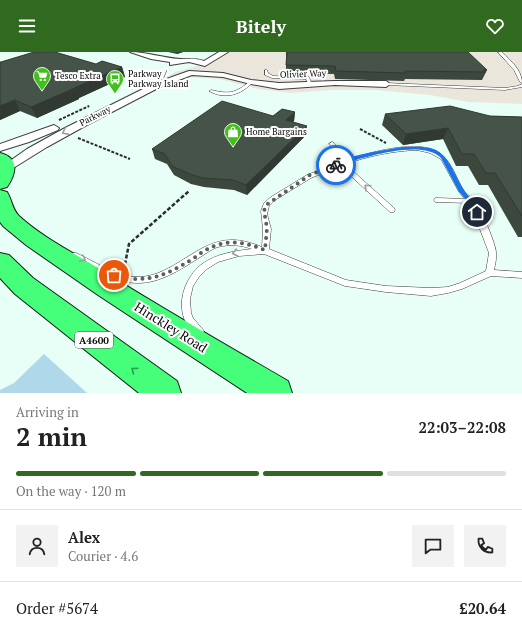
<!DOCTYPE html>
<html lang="en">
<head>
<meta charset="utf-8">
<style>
	:root { --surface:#fff; --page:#f2f2f2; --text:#222; --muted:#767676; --line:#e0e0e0; --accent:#2f6a1e }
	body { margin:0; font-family:"PT Serif",serif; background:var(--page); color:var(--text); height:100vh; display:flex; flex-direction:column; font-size:15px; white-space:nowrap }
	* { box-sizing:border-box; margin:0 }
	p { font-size:13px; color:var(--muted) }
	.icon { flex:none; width:22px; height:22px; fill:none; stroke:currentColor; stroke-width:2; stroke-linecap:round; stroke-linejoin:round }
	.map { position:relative; height:341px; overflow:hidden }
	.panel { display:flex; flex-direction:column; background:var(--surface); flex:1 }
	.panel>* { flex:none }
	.pin { position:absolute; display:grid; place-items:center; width:34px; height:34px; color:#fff; margin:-17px; border:2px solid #fff; border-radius:50%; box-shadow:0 1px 4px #0007 }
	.courier { position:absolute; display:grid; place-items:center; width:40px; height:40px; margin:-20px; border:3px solid #1a73e8; border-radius:50%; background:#fff; color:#222; box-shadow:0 1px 5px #0007 }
	.head em { font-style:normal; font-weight:800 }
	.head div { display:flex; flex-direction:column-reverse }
	.head { display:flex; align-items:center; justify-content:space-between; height:68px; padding:0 16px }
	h1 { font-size:26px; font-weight:800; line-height:30px }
	.bar { display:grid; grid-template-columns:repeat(4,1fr); gap:6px 4px; align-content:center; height:48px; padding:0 16px }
	.bar i { height:5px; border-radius:3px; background:var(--line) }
	.bar .current { background:var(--accent) }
	.bar p { grid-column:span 4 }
	.line { display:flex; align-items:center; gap:10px; padding:0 16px; border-top:1px solid var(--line) }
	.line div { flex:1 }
	.round { display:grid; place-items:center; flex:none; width:42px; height:42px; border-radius:0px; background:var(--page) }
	header { display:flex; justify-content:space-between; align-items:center; height:52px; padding:0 16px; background:var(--accent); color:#fff; font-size:18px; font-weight:800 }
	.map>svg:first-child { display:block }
	.industrial { fill:#eae6dc }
	.green { fill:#afd8eb }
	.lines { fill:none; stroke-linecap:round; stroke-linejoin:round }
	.lane-casing { stroke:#3d3d3d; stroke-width:1 }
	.street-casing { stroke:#3d3d3d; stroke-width:2 }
	.highway-casing { stroke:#1b1b1b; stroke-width:2 }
	.path-far2 { stroke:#2c2c2c; stroke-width:1.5; stroke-dasharray:2.5 1; stroke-linecap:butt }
	.path-far1 { stroke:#2c2c2c; stroke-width:2; stroke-dasharray:3 1.5; stroke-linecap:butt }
	.path { stroke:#2c2c2c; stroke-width:2.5; stroke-dasharray:4 2; stroke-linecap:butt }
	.lane { fill:#fff; fill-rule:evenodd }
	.street { fill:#fff; fill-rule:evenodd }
	.highway { fill:#45fe7a; fill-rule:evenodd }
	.wall { fill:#3c473e }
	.shaded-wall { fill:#313a32 }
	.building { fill:#465348; stroke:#313a32 }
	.oneway { stroke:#9d9d9d }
	.oneway2 { stroke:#2d9c4d }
	.route { fill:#1a73e8 }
	.done { stroke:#57605d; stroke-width:4; stroke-dasharray:0 7.2 }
	.labels { text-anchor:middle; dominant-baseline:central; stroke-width:4; stroke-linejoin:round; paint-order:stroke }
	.far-poi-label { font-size:9px; fill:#0a0a0a; stroke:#fff; text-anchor:start }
	.far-street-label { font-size:9px; fill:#0a0a0a; stroke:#fff }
	.shield { fill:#fff; stroke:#545454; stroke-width:1 }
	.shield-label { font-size:10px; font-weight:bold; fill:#0a0a0a }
	.near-street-label { font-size:13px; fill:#0a0a0a; stroke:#fff }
</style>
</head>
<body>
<header><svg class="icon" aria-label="menu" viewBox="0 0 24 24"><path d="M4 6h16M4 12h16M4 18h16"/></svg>Bitely<svg class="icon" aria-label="heart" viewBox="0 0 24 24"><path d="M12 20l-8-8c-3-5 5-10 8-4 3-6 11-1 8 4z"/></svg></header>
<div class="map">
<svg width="522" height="341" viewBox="0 0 522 341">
	<rect width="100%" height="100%" fill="#e7fff6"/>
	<polygon class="industrial" points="224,0 522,0 522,52 468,50 430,43 376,38 333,38 290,41 258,37 219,27 169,24 175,20 205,12"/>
	<polygon class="green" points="44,302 87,341 0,341 0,338 14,331"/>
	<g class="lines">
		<defs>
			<g id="lane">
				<path d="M498,0H502C511,9 522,18 522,31L520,30L514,18Z"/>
				<polygon points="265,18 267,18 268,21 273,24 309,25 312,33 309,34 306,27 272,26 265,23"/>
				<path d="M250,29L253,30C241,43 225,48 209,39L211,38C229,42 235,42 250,29Z"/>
				<polygon points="385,31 505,36 518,34 522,32 522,35 505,38 386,33 384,32"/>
				<path d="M332,90L334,91L350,107C372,100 412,89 434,98C451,105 455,125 464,139C468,143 473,147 477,152C482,160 495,190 496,200C497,205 495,213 494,218L522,220V226L491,224L462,237L448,241L431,244L386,240L345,234L264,202L239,204L218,210L207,217L199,225L193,234L190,247L191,261L193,266L204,279L202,282L199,283C193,281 189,276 186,271C176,251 185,225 202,212C216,202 234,199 252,197C241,193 230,192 218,195C211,197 204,203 197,207C180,218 160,231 138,231C113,231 92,215 70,205L69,203L70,201H76C96,210 116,225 139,225C174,224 197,188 232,188C242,188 252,191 262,195L263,177L261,159L264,151L271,145L307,123L345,108L329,92ZM417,98L430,101L441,107L459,140L465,147L437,146H435L434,148L435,150L469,151L471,154L489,201L486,219L460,231L448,235L431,236L386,234L346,228L269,197L271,177L267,162L269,154L275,148L311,126L340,114L390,160H394L395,158L394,156L345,112C369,104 392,99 417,98Z"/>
			</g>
			<g id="street">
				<path d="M130,0C147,0 163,6 180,7C189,7 196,6 204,9L219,0H228L205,14L189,10L170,13V10L151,7Z"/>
				<polygon points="189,19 223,21 251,28 279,31 335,29 386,29 390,32 386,35 335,33 279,37 251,32 223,25 192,23 160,35 85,74 47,95 10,118 2,118 0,116 27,97 65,76 155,31"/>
				<polygon points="54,73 59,76 58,78 29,90 0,99 0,92"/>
			</g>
			<g id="highway">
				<path d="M0,101C20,106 16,122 7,135L0,137Z"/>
				<path d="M0,138L7,140C12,148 12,157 19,164C42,185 72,200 98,216C160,255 224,292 288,329L292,341H247L98,243L26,193L3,174L0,170Z"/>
				<polygon points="0,201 9,203 33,226 177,329 181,341 139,341 15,242 0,226"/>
			</g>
		</defs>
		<use href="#lane" class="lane-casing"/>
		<use href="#street" class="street-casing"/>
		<use href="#highway" class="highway-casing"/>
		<polyline class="path-far2" points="88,55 89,54"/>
		<g class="path-far1">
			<polyline points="59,68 89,54"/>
			<polyline points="360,77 386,91"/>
			<polyline points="78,86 130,107"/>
		</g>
		<polyline class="path" points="120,216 125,212 129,192 189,139"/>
		<use href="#lane" class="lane"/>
		<use href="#street" class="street"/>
		<use href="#highway" class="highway"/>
	</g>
	<g class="wall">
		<polygon points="168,0 183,0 177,2"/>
		<polygon points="286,0 487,18 482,28 405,27 404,29 335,27 334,22 286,21"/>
		<polygon points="0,10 96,12 122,15 125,25 79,46 79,47 37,66 20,59 0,68"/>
		<polygon points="295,60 294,69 293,70 306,83 247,143 234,138 204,135 191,132 174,123 167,112 155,107 152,97 273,64"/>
		<polygon points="385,62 490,64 522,65 522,185 518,185 488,133 479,133 468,114 456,114 443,87 403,93 382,73"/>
	</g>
	<g class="shaded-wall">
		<polygon points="177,0 183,0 177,2"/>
		<polygon points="122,15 125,25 79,46 79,47 37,66 31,55 74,36"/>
		<polygon points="15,48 20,59 0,68 0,54"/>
		<polygon points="295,60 294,69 285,77 286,68"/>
		<polygon points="307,74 306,83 247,143 246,133"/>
		<polygon points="448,76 443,87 403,93 406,82"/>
	</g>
	<g class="building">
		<polygon points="34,0 55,0 96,12 102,9 122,15 74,36 75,36 31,55 15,48 0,54 0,10 1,10"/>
		<polygon points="287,0 468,0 487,18 483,18 486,20 405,19 406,21 336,19 335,14 286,13"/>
		<polygon points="222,49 273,64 282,57 295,60 286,68 307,74 246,133 233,128 202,126 190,122 172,114 165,102 152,97"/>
		<polygon points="450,54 490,64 522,65 522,164 495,121 486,121 474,102 462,102 448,76 406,82 385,62"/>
	</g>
	<defs><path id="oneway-chevron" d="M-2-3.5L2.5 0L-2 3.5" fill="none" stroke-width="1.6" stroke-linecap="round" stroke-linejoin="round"/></defs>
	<g class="oneway">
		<use href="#oneway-chevron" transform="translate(65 80) rotate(152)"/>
		<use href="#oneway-chevron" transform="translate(367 135) rotate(-137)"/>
		<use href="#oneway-chevron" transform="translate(235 201) rotate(168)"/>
		<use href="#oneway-chevron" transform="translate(83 207) rotate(26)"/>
	</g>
	<use class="oneway2" href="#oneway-chevron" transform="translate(134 318) rotate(-143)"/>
	<path class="route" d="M402,95C410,95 421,94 430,96C449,100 454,123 464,138C469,146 476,151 480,160L479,162H475L471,153L459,140L441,106C421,86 360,107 336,114L333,113C347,103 384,98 402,95Z"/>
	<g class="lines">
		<path class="done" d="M114,223C146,233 167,223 194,206C202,200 211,194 221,192C237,188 251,193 265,198L267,176L264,159L266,153L310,123L336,113"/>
	</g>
	<defs>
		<symbol id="supermarket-pin" viewBox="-11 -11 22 30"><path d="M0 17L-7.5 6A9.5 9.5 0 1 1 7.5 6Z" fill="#3fc11a" stroke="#fff"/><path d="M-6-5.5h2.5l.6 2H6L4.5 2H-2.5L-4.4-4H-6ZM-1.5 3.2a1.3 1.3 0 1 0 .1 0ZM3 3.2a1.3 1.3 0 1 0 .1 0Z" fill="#fff"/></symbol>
		<symbol id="bus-pin" viewBox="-11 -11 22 30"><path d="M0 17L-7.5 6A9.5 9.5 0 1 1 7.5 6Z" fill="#3fc11a" stroke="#fff"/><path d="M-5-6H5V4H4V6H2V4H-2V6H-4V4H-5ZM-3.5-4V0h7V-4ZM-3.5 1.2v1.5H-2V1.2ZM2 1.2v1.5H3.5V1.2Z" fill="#fff"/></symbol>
		<symbol id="shop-pin" viewBox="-11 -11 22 30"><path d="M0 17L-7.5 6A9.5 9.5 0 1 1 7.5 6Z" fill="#3fc11a" stroke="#fff"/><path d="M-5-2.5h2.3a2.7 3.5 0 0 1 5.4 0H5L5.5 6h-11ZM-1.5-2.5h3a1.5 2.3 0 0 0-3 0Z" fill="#fff"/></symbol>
	</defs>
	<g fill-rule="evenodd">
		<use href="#supermarket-pin" x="32" y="14" width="20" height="27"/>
		<use href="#bus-pin" x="105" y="17" width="20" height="27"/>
		<use href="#shop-pin" x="223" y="70" width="20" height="27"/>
	</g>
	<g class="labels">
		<g class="far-poi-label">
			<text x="128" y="22">Parkway /<tspan x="128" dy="10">Parkway Island</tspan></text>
			<text x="55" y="24">Tesco Extra</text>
			<text x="246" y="80">Home Bargains</text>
		</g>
		<g class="far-street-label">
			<text transform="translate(303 22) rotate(-2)">Olivier Way</text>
			<text transform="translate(95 64) rotate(-27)">Parkway</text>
		</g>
		<rect class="shield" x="75" y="280" width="38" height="16" rx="3"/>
		<g class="shield-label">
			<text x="94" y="288">A4600</text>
		</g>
		<g class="near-street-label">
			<text transform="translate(171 275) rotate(32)">Hinckley Road</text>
		</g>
	</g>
</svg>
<div class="pin" style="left:114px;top:223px;background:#ea580c"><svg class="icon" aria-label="bag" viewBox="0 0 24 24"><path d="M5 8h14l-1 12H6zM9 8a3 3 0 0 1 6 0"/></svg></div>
<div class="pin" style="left:477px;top:160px;background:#1f2937"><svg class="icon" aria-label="home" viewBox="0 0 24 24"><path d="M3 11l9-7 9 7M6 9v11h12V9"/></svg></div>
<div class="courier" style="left:336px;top:113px"><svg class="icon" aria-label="bike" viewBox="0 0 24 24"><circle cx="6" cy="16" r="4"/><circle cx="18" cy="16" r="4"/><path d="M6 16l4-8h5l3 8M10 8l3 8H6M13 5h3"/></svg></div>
</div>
<section class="panel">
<div class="head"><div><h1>2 min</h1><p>Arriving in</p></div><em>22:03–22:08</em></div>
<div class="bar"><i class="current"></i><i class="current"></i><i class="current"></i><i></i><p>On the way · 120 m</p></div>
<div class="line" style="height:72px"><a class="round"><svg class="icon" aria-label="person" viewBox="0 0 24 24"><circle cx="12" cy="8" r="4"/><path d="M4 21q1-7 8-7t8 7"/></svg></a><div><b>Alex</b><p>Courier · 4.6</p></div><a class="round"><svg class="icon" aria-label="chat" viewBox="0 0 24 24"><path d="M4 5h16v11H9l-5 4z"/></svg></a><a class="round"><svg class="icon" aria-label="phone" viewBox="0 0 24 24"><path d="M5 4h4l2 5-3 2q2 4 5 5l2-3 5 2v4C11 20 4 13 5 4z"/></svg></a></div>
<div class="line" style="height:52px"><div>Order #5674</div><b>£20.64</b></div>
</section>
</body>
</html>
